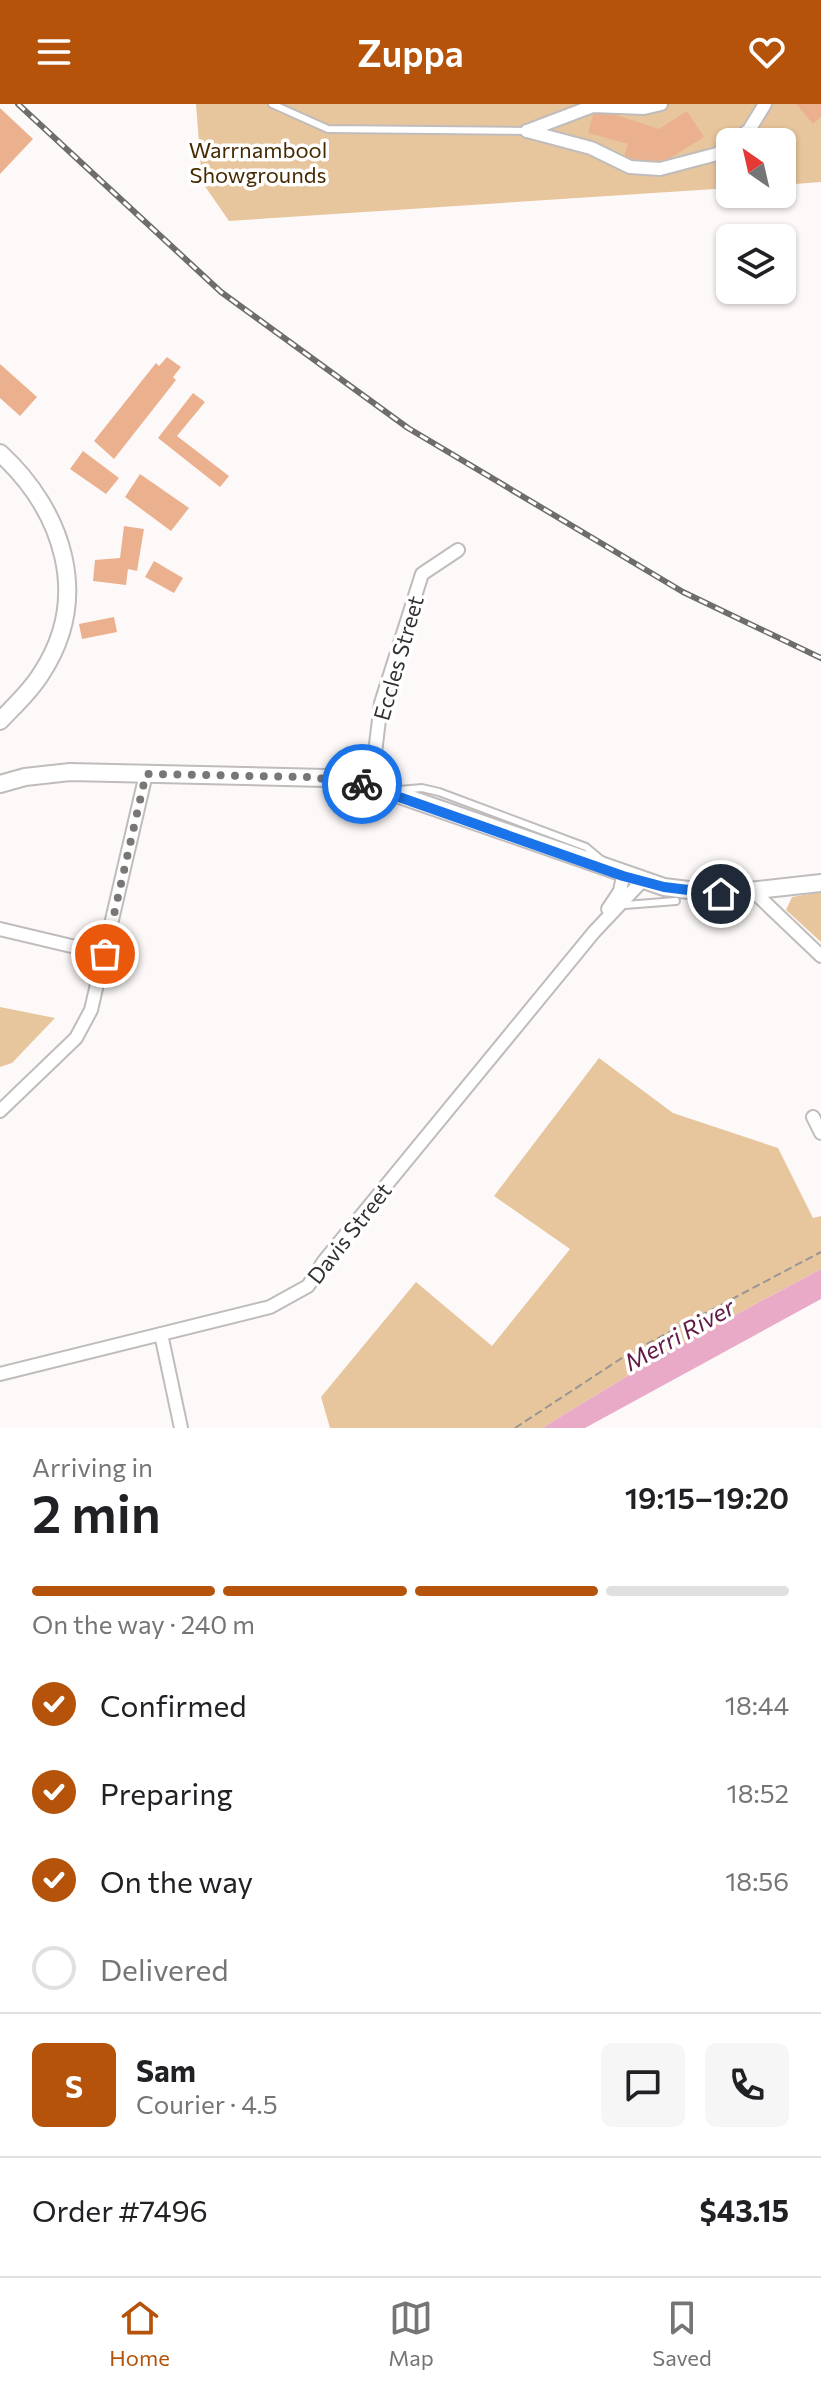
<!DOCTYPE html>
<html lang="en">
<head>
<meta charset="utf-8">
<style>
	:root { --surface:#fff; --page:#f6f6f6; --text:#202124; --muted:#757577; --line:#e0e0e0; --accent:#b45309 }
	body { margin:0; font-family:Commissioner,sans-serif; background:var(--page); color:var(--text); height:100vh; display:flex; flex-direction:column; font-size:30px; white-space:nowrap }
	* { box-sizing:border-box; margin:0 }
	p { font-size:26px; color:var(--muted) }
	.icon { flex:none; width:44px; height:44px; fill:none; stroke:currentColor; stroke-width:2; stroke-linecap:round; stroke-linejoin:round }
	.map { position:relative; height:1324px; overflow:hidden }
	.panel { display:flex; flex-direction:column; background:var(--surface); flex:1 }
	.panel>* { flex:none }
	.needle { width:52px; rotate:326deg }
	.fabs { position:absolute; left:716px; top:24px; display:grid; gap:16px }
	.fabs a { display:grid; place-items:center; width:80px; height:80px; border-radius:12px; background:var(--surface); box-shadow:0 2px 6px #0004; font-size:40px }
	.pin { position:absolute; display:grid; place-items:center; width:68px; height:68px; color:#fff; margin:-34px; border:4px solid #fff; border-radius:50%; box-shadow:0 2px 8px #0007 }
	.courier { position:absolute; display:grid; place-items:center; width:80px; height:80px; margin:-40px; border:6px solid #1a73e8; border-radius:50%; background:#fff; color:#222; box-shadow:0 2px 10px #0007 }
	.overview em { font-style:normal; font-weight:600 }
	.overview div { display:flex; flex-direction:column-reverse }
	.overview { display:flex; align-items:center; justify-content:space-between; height:136px; padding:0 32px }
	h1 { font-size:52px; font-weight:600; line-height:60px }
	.bar { display:grid; grid-template-columns:repeat(4,1fr); gap:12px 8px; align-content:center; height:96px; padding:0 32px }
	.bar i { height:10px; border-radius:6px; background:var(--line) }
	.bar .on { background:var(--accent) }
	.bar p { grid-column:span 4 }
	.line { display:flex; align-items:center; gap:20px; padding:0 32px; border-top:2px solid var(--line) }
	.line div { flex:1 }
	.round { display:grid; place-items:center; flex:none; width:84px; height:84px; border-radius:12px; background:var(--page) }
	ol { padding:0 32px; list-style:none }
	li { display:flex; align-items:center; gap:24px; height:88px }
	li p { margin-inline-start:auto }
	li .icon { padding:8px; border-radius:50%; background:var(--accent); color:#fff; stroke-width:4 }
	li:last-child { color:var(--muted) }
	li i { width:44px; height:44px; border:4px solid var(--line); border-radius:50% }
	header { display:flex; justify-content:space-between; align-items:center; height:104px; padding:0 32px; background:var(--accent); color:#fff; font-size:36px; font-weight:600 }
	.tabs { display:flex; justify-content:space-around; align-items:center; height:112px; border-top:2px solid var(--line); background:var(--surface); font-size:22px; color:var(--muted) }
	.tabs a { display:grid; justify-items:center; gap:4px }
	.tabs .on { color:var(--accent) }
	.map>svg:first-child { display:block }
	.green { fill:#e8c69d }
	.water { fill:#e8aac7 }
	.building { fill:#ebb18f }
	.lines { fill:none; stroke-linecap:round; stroke-linejoin:round }
	.service-casing { stroke:#c1bcbc; stroke-width:10 }
	.minor-casing { stroke:#c1bcbc; stroke-width:16 }
	.tertiary-casing { stroke:#c1bcbc; stroke-width:20 }
	.path { stroke:#989595; stroke-width:2; stroke-dasharray:8 4; stroke-linecap:butt }
	.service { stroke:#fff; stroke-width:6 }
	.minor { stroke:#fff; stroke-width:12 }
	.tertiary { stroke:#fff; stroke-width:16 }
	.rail-casing { stroke:#6f6c6c; stroke-width:6 }
	.rail { stroke:#fff; stroke-width:3; stroke-dasharray:9; stroke-linecap:butt }
	.done { stroke:#797676; stroke-width:8; stroke-dasharray:0 14.4 }
	.route { stroke:#1a73e8; stroke-width:10 }
	.labels { text-anchor:middle; dominant-baseline:central; stroke-width:7; stroke-linejoin:round; paint-order:stroke }
	.park-label { font-size:22px; fill:#462b00; stroke:#fff }
	.street-label { font-size:22px; fill:#323030; stroke:#fff }
	.water-label { font-size:24px; font-style:italic; fill:#611a43; stroke:#fff }
</style>
</head>
<body>
<header><svg class="icon" aria-label="menu" viewBox="0 0 24 24"><path d="M4 6h16M4 12h16M4 18h16"/></svg>Zuppa<svg class="icon" aria-label="heart" viewBox="0 0 24 24"><path d="M12 20l-8-8c-3-5 5-10 8-4 3-6 11-1 8 4z"/></svg></header>
<div class="map">
<svg width="821" height="1324" viewBox="0 0 821 1324">
	<rect width="100%" height="100%" fill="#fdf9f8"/>
	<g class="green">
		<polygon points="196,0 821,0 821,78 782,81 782,38 730,38 730,84 229,117 202,78"/>
		<polygon points="821,788 821,838 786,806 792,793"/>
		<polygon points="0,903 55,914 12,959 0,963"/>
		<polygon points="599,954 673,1009 778,1044 813,1114 821,1112 821,1165 670,1246 542,1324 330,1324 321,1293 416,1178 492,1242 570,1145 494,1092"/>
	</g>
	<polygon class="water" points="821,1165 821,1195 585,1324 542,1324 670,1246"/>
	<g class="building">
		<polygon points="796,0 821,0 821,13 813,20"/>
		<polygon points="0,4 33,35 0,70"/>
		<polygon points="595,4 659,25 687,7 704,33 656,63 624,53 628,40 588,29"/>
		<polygon points="167,253 181,263 173,273 176,276 114,355 94,337 156,259 159,262"/>
		<polygon points="0,260 37,293 20,312 0,294"/>
		<polygon points="193,289 205,298 177,332 229,372 220,383 158,334"/>
		<polygon points="83,347 119,374 106,390 70,365"/>
		<polygon points="140,370 189,404 171,427 125,393"/>
		<polygon points="124,422 144,425 137,467 128,465 126,481 93,477 95,456 120,454"/>
		<polygon points="154,457 183,474 174,489 145,473"/>
		<polygon points="114,513 117,528 82,535 79,520"/>
	</g>
	<g class="lines">
		<defs>
			<g id="service">
				<polyline points="272,0 328,25 527,27"/>
				<polyline points="399,686 422,684 439,688 586,743 604,758"/>
				<polyline points="625,801 676,797"/>
			</g>
			<g id="minor">
				<polyline points="527,27 591,44 630,63 660,65 717,50 730,40"/>
				<polyline points="527,27 593,2 644,4 661,0"/>
				<polyline points="733,38 749,26 765,0"/>
				<polyline points="371,682 381,599 422,470 458,446"/>
				<polyline points="754,788 821,852"/>
				<polyline points="608,805 620,787 623,772"/>
				<polyline points="0,825 105,850"/>
				<polyline points="0,1007 76,934 91,906 146,670"/>
				<polyline points="813,1013 821,1029"/>
				<polyline points="161,1230 181,1324"/>
				<polyline points="0,1270 270,1203 308,1182 324,1157 594,828 642,777"/>
			</g>
			<g id="tertiary">
				<path d="M0,349C63,407 92,493 41,570C30,588 14,602 0,617"/>
				<polyline points="0,680 25,673 70,668 326,674 388,687 664,783 721,790 821,779"/>
			</g>
		</defs>
		<use href="#service" class="service-casing"/>
		<use href="#minor" class="minor-casing"/>
		<use href="#tertiary" class="tertiary-casing"/>
		<polyline class="path" points="515,1324 628,1250 821,1148"/>
		<use href="#service" class="service"/>
		<use href="#minor" class="minor"/>
		<use href="#tertiary" class="tertiary"/>
		<defs>
			<polyline id="rail" points="18,0 221,188 408,324 683,488 821,554"/>
		</defs>
		<use href="#rail" class="rail-casing"/>
		<use href="#rail" class="rail"/>
	</g>
	<g class="lines">
		<polyline class="done" points="105,850 146,670 310,673 362,680"/>
		<polyline class="route" points="362,680 623,772 664,783 721,790"/>
	</g>
	<g class="labels">
		<g class="park-label">
			<text x="258" y="45">Warrnambool<tspan x="258" dy="25">Showgrounds</tspan></text>
		</g>
		<g class="street-label">
			<text transform="translate(398 554) rotate(-74)">Eccles Street</text>
			<text transform="translate(349 1129) rotate(-52)">Davis Street</text>
		</g>
		<g class="water-label">
			<text transform="translate(679 1230) rotate(-29)">Merri River</text>
		</g>
	</g>
</svg>
<div class="fabs">
<a><svg class="needle" viewBox="-14 -14 28 28"><path d="M0-13l5 13h-10z" fill="#e53935"/><path d="M0 13l5-13h-10z" fill="#757577"/></svg></a>
<a><svg class="icon" aria-label="layers" viewBox="0 0 24 24"><path d="M12 4l9 5-9 5-9-5zM3 14l9 5 9-5"/></svg></a>
</div>
<div class="pin" style="left:105px;top:850px;background:#ea580c"><svg class="icon" aria-label="bag" viewBox="0 0 24 24"><path d="M5 8h14l-1 12H6zM9 8a3 3 0 0 1 6 0"/></svg></div>
<div class="pin" style="left:721px;top:790px;background:#1f2937"><svg class="icon" aria-label="home" viewBox="0 0 24 24"><path d="M3 11l9-7 9 7M6 9v11h12V9"/></svg></div>
<div class="courier" style="left:362px;top:680px"><svg class="icon" aria-label="bike" viewBox="0 0 24 24"><circle cx="6" cy="16" r="4"/><circle cx="18" cy="16" r="4"/><path d="M6 16l4-8h5l3 8M10 8l3 8H6M13 5h3"/></svg></div>
</div>
<section class="panel">
<div class="overview"><div><h1>2 min</h1><p>Arriving in</p></div><em>19:15–19:20</em></div>
<div class="bar"><i class="on"></i><i class="on"></i><i class="on"></i><i></i><p>On the way · 240 m</p></div>
<ol>
<li><svg class="icon" aria-label="check" viewBox="0 0 24 24"><path d="M5 12l5 5 9-10"/></svg>Confirmed<p>18:44</p></li>
<li><svg class="icon" aria-label="check" viewBox="0 0 24 24"><path d="M5 12l5 5 9-10"/></svg>Preparing<p>18:52</p></li>
<li><svg class="icon" aria-label="check" viewBox="0 0 24 24"><path d="M5 12l5 5 9-10"/></svg>On the way<p>18:56</p></li>
<li><i></i>Delivered</li>
</ol>
<div class="line" style="height:144px"><b class="round" style="background:var(--accent);color:#fff">S</b><div><b>Sam</b><p>Courier · 4.5</p></div><a class="round"><svg class="icon" aria-label="chat" viewBox="0 0 24 24"><path d="M4 5h16v11H9l-5 4z"/></svg></a><a class="round"><svg class="icon" aria-label="phone" viewBox="0 0 24 24"><path d="M5 4h4l2 5-3 2q2 4 5 5l2-3 5 2v4C11 20 4 13 5 4z"/></svg></a></div>
<div class="line" style="height:104px"><div>Order #7496</div><b>$43.15</b></div>
</section>
<nav class="tabs">
<a class="on"><svg class="icon" aria-label="home" viewBox="0 0 24 24"><path d="M3 11l9-7 9 7M6 9v11h12V9"/></svg>Home</a>
<a><svg class="icon" aria-label="map" viewBox="0 0 24 24"><path d="M3 6l6-2 6 2 6-2v14l-6 2-6-2-6 2zM9 4v14M15 6v14"/></svg>Map</a>
<a><svg class="icon" aria-label="saved" viewBox="0 0 24 24"><path d="M7 4h10v16l-5-4-5 4z"/></svg>Saved</a>
</nav>
</body>
</html>
